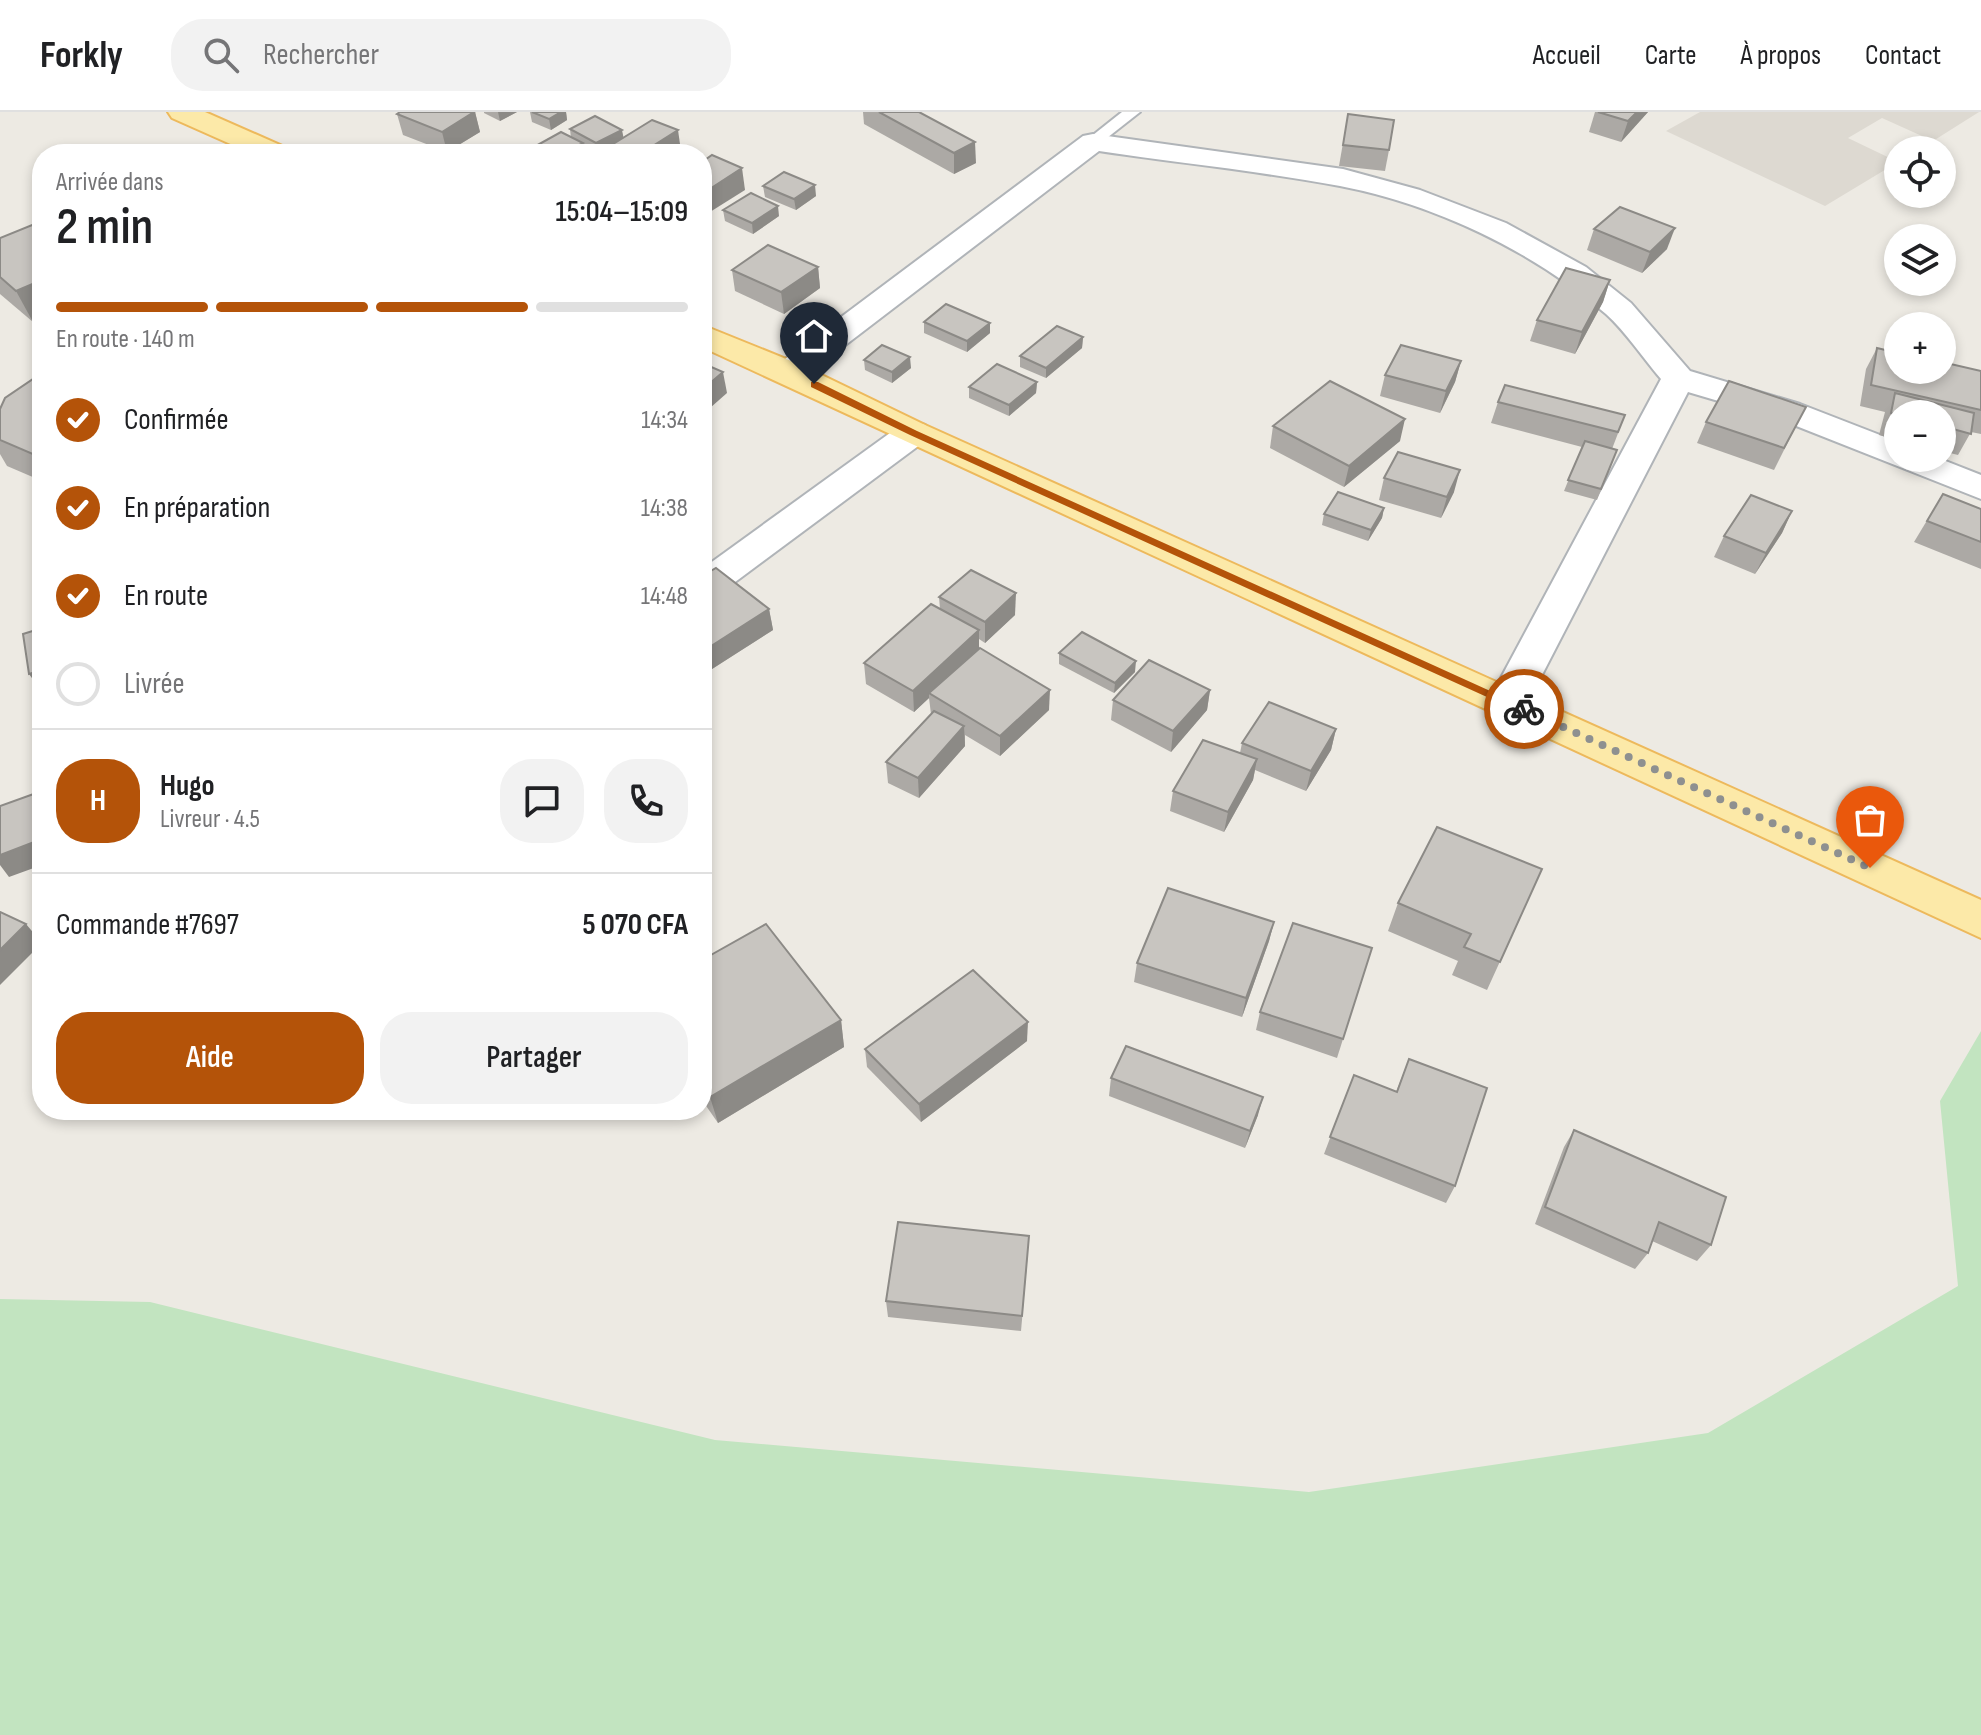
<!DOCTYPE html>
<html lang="fr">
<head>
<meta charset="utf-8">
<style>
	:root { --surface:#fff; --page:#f2f2f2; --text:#202124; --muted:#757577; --line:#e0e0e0; --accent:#b45309 }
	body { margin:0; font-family:"Sofia Sans Condensed",sans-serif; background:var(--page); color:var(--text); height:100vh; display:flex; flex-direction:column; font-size:30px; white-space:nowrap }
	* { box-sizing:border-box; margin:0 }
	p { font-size:26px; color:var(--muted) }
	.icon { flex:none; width:44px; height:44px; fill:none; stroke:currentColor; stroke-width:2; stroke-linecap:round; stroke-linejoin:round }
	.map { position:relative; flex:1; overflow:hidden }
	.side { position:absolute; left:32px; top:32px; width:680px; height:976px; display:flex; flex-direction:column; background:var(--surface); border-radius:32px; box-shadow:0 4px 12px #0003 }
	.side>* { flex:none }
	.buttons { position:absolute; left:1884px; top:24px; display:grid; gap:16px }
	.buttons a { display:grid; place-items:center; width:72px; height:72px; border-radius:50%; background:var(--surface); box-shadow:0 4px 12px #0003; font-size:40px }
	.pin { position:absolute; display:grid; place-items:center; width:68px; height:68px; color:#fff; margin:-82px -34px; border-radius:50% 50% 50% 0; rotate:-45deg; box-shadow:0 0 8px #0007 }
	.pin .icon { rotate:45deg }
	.courier { position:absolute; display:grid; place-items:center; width:80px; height:80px; margin:-40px; border:6px solid #b45309; border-radius:50%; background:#fff; color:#222; box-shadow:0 2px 10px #0007 }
	.headline em { font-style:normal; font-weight:600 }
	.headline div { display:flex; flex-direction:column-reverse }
	.headline { display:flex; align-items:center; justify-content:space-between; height:136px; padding:0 24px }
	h1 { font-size:52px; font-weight:600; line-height:60px }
	.bar { display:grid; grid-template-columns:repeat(4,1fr); gap:12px 8px; align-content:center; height:96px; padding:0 24px }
	.bar i { height:10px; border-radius:6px; background:var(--line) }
	.bar .current { background:var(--accent) }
	.bar p { grid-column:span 4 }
	.line { display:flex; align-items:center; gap:20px; padding:0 24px; border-top:2px solid var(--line) }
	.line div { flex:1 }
	.round { display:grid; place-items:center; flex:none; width:84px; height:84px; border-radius:32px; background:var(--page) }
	ol { padding:0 24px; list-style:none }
	li { display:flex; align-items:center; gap:24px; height:88px }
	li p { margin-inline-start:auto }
	li .icon { padding:8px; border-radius:50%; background:var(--accent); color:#fff; stroke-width:4 }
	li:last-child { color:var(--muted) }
	li i { width:44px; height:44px; border:4px solid var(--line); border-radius:50% }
	.cta { display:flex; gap:16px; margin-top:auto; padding:16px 24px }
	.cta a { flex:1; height:92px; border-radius:32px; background:var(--accent); color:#fff; font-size:32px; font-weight:600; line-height:92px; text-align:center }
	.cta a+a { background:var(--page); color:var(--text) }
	header { display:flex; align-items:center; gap:48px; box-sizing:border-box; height:112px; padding:0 40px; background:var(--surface); border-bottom:2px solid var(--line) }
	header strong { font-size:38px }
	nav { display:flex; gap:44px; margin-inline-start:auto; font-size:28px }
	.search { width:560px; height:72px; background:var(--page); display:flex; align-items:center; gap:20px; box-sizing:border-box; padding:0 28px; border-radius:32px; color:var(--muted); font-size:30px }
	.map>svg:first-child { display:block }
	.education { fill:#ddd9d1 }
	.green { fill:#c2e4c0 }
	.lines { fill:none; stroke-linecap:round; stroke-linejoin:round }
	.lane-casing { stroke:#b0b4b8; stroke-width:4 }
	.street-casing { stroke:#b0b4b8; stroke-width:4 }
	.primary-casing { stroke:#edb95c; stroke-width:4 }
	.lane { fill:#fff; fill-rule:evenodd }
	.street { fill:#fff; fill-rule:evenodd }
	.primary { fill:#fce9a8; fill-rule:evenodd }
	.wall { fill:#aca9a5 }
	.shaded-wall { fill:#8c8a86 }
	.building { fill:#c8c5c0; stroke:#8c8a86; stroke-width:2 }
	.route { fill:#b45309 }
	.done { stroke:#8e9090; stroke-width:8; stroke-dasharray:0 14.4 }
</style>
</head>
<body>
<header>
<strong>Forkly</strong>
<div class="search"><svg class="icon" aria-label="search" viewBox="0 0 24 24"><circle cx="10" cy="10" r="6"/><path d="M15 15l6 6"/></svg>Rechercher</div>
<nav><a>Accueil</a><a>Carte</a><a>À propos</a><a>Contact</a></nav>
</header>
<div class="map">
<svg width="1981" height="1623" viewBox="0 0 1981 1623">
	<rect width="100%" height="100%" fill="#edeae3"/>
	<polygon class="education" points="1700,0 1979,0 1933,29 1882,6 1848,26 1898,50 1825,94 1666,19"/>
	<polygon class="green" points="1981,919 1981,1623 0,1623 0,1187 150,1190 715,1328 1309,1380 1708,1321 1958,1174 1940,989"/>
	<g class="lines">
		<defs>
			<polygon id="lane" points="1122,0 1140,0 1098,33 1088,33 1088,27"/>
			<g id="street">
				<path d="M1093,22L1343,57L1420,78L1506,111L1586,155L1631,191L1690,259L1800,292L1898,330V346H1938L1981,363V387L1776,306L1688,280L1528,590L1522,600L1508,604L1494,600L1488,590L1661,267C1643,246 1626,220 1606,202C1533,139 1434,92 1340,74C1260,59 1179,51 1099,39L801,267L789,270L777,267L773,260L777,253L1083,24Z"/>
				<polygon points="913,310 925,313 930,321 925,329 715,485 702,489 702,457 901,313"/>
			</g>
			<g id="primary">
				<polygon points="168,0 205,0 287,36 291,42 253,42 172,6"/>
				<polygon points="702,213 801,253 925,313 1981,788 1981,826 702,235"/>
			</g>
		</defs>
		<use href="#lane" class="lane-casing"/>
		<use href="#street" class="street-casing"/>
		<use href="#primary" class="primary-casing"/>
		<use href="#lane" class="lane"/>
		<use href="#street" class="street"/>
		<use href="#primary" class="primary"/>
	</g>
	<g class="wall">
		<polygon points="475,0 480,20 447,40 403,23 397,2"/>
		<polygon points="484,0 517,0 500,9 484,1"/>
		<polygon points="530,0 566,0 567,8 551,18 532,10"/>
		<polygon points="863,0 919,0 976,51 954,62 864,12"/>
		<polygon points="1595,0 1648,0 1621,30 1589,20"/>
		<polygon points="1348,2 1389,38 1385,59 1339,54"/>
		<polygon points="570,17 623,26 681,39 677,42 597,42 598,41 584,34 585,42 523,42 523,41 571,26"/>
		<polygon points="763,74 816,84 796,98 765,85"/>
		<polygon points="723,98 779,104 753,122 725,109"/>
		<polygon points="42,109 42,207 33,210 0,182 0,126"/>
		<polygon points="1594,117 1667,137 1642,161 1587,138"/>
		<polygon points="818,155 820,176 784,202 735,179 732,158"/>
		<polygon points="1610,168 1603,190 1575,242 1530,229 1537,208"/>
		<polygon points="924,210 990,221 967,240 924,221"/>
		<polygon points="1083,225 1082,236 1046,266 1020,255 1020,244"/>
		<polygon points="1877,236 1981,259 1981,322 1971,320 1958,343 1942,339 1942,302 1898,302 1898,328 1879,323 1885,300 1860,294 1866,257"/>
		<polygon points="864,248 911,256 892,271 865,258"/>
		<polygon points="1461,249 1455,270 1440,301 1380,284 1385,263"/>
		<polygon points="42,263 42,369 7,354 0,342 0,297"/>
		<polygon points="1037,270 1036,281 1009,304 969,286 969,275"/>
		<polygon points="1498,290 1625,303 1612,337 1617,338 1597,388 1564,379 1582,335 1491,311"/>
		<polygon points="1706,310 1795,316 1774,358 1697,331"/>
		<polygon points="1273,314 1400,329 1344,375 1270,336"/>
		<polygon points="1384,366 1454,380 1441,406 1379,388"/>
		<polygon points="1943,382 1981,397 1981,457 1914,430"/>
		<polygon points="1384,396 1382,406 1368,429 1322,413 1324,402"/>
		<polygon points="1792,399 1782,421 1755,462 1714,445 1724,424"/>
		<polygon points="702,464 769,497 773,518 712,557 702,549"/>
		<polygon points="939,485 1015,503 985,531 979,527 979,537 1049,598 1000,644 965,623 965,634 919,686 888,671 886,650 931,602 929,586 914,600 866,572 864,551 940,497"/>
		<polygon points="1059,541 1135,560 1114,581 1059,552"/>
		<polygon points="1210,578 1207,598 1171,640 1111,608 1113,588"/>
		<polygon points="1336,617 1331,638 1306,679 1255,658 1253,668 1224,720 1170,699 1173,679 1240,641 1242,631"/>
		<polygon points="1542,757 1487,878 1452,863 1458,849 1388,819 1398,791"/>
		<polygon points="1274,810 1269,829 1242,905 1134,870 1137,851"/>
		<polygon points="1372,836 1337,946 1256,918 1260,900"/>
		<polygon points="702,848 841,908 844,935 718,1011 702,988"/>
		<polygon points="1027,929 921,1010 867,955 865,937"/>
		<polygon points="1409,947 1455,1074 1446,1091 1324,1042 1354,963 1396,980"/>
		<polygon points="1111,966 1258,1003 1245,1036 1109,984"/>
		<polygon points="1574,1018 1711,1133 1697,1149 1652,1129 1648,1141 1635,1157 1535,1112 1564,1035"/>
		<polygon points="1028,1140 1021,1219 888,1205 886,1189"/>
	</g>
	<g class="shaded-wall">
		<polygon points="475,0 480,20 447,40 442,20"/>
		<polygon points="498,0 517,0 500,9"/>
		<polygon points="561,0 566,0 567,8 551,18 549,7"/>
		<polygon points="1637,0 1648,0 1621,30 1628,9"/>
		<polygon points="622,18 624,28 598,42 596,31"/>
		<polygon points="678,18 681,39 677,42 640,42"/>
		<polygon points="975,30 976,51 954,62 954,41"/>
		<polygon points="583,31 585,42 563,42"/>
		<polygon points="742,56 745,78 702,105 702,82"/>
		<polygon points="815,73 816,84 796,98 794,87"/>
		<polygon points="778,94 779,104 753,122 752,111"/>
		<polygon points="1675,116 1667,137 1642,161 1650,140"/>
		<polygon points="818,155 820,176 784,202 781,180"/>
		<polygon points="42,168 42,207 33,210 16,179"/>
		<polygon points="1610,168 1603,190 1575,242 1582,220"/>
		<polygon points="990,211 990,221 967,240 967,229"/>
		<polygon points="1083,225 1082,236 1046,266 1046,256"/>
		<polygon points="910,245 911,256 892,271 892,260"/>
		<polygon points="1461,249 1455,270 1440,301 1446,279"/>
		<polygon points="723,260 727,281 702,303 702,278"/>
		<polygon points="1037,270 1036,281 1009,304 1009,293"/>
		<polygon points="1405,307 1400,329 1344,375 1349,354"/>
		<polygon points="1460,358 1454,380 1441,406 1447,385"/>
		<polygon points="1384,396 1382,406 1368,429 1371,418"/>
		<polygon points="1792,399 1782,421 1755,462 1766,441"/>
		<polygon points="1016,481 1015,503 985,531 985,510"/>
		<polygon points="769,497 773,518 712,557 708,536"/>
		<polygon points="979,518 979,539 929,581 929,586 914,600 913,579"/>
		<polygon points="1136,549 1135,560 1114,581 1115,571"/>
		<polygon points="42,558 42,580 29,562"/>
		<polygon points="1050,578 1049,598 1000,644 1000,624"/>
		<polygon points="1210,578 1207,598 1171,640 1173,619"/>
		<polygon points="964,614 965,634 919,686 918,666"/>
		<polygon points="1336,617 1331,638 1306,679 1311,659"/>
		<polygon points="1257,647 1253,668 1224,720 1228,700"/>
		<polygon points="42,727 42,753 9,765 0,753 0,743"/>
		<polygon points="1274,810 1269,829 1242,905 1246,886"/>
		<polygon points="26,812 42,831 0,873 0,838"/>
		<polygon points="841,908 844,935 718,1011 710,985"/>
		<polygon points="1028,910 1027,929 921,1010 919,992"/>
		<polygon points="1263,985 1258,1003 1245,1036 1250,1019"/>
	</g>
	<g class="building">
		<polygon points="400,0 474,0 442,20 397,2"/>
		<polygon points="532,0 561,0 549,7"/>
		<polygon points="879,0 919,0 975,30 954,41"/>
		<polygon points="1598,0 1637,0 1628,9"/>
		<polygon points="1348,2 1394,8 1389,38 1343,33"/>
		<polygon points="595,4 622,18 596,31 570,17"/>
		<polygon points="652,8 678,18 640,42 597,42"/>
		<polygon points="561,20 583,31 563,42 526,42 523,41"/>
		<polygon points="712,43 742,56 702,82 702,50"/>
		<polygon points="784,60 815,73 794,87 763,74"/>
		<polygon points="751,81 778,94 752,111 723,98"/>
		<polygon points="1620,95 1675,116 1650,140 1594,117"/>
		<polygon points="42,109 42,168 16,179 0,165 0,126"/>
		<polygon points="768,133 818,155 781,180 732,158"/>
		<polygon points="1566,156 1610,168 1582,220 1537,208"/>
		<polygon points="946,192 990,211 967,229 924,210"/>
		<polygon points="1057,214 1083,225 1046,256 1020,244"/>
		<polygon points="882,233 910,245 892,260 864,248"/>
		<polygon points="1401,233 1461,249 1446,279 1385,263"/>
		<polygon points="1877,236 1898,241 1898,258 1942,258 1942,250 1981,259 1981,298 1871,273"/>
		<polygon points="702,251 723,260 702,278"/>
		<polygon points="997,252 1037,270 1009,293 969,275"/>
		<polygon points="42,263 42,346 0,328 0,297 5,286 36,265"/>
		<polygon points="1330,269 1405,307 1349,354 1273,314"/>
		<polygon points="1729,269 1806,295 1784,336 1706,310"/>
		<polygon points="1505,273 1625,303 1618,320 1498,290"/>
		<polygon points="1895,281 1974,301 1971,322 1942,314 1942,302 1898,302 1898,303 1891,301"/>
		<polygon points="1585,329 1617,338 1601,377 1568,368"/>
		<polygon points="1398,340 1460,358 1447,385 1384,366"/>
		<polygon points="1338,380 1384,396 1371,418 1324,402"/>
		<polygon points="1943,382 1981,397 1981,430 1927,409"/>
		<polygon points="1751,383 1792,399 1766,441 1724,424"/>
		<polygon points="716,456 769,497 708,536 702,531 702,464"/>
		<polygon points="971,458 1016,481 985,510 939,485"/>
		<polygon points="931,492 979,518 913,579 864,551"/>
		<polygon points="42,516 42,558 29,562 23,522"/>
		<polygon points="1082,520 1136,549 1115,571 1059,541"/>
		<polygon points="980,536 1050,578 1000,624 929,581"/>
		<polygon points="1149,548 1210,578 1173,619 1113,588"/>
		<polygon points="1269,590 1336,617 1311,659 1242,631"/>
		<polygon points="934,599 964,614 918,666 886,650"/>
		<polygon points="1203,628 1257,647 1228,700 1173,679"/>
		<polygon points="42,679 42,727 0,743 0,694"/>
		<polygon points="1437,715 1542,757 1500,850 1464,835 1471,822 1398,791"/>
		<polygon points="1168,776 1274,810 1246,886 1137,851"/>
		<polygon points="0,800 26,812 0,838"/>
		<polygon points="1293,811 1372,836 1343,927 1260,900"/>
		<polygon points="766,812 841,908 710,985 702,973 702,848"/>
		<polygon points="973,858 1028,910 919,992 865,937"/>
		<polygon points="1126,934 1263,985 1250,1019 1111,966"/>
		<polygon points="1409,947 1487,976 1455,1074 1330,1025 1354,963 1397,980"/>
		<polygon points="1574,1018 1726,1085 1711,1133 1659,1110 1648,1141 1545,1095"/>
		<polygon points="898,1110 1029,1124 1022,1204 886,1189"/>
	</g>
	<polygon class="route" points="811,270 818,270 917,319 1530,597 1528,600 1520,600 910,323 811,275"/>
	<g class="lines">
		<polyline class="done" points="1524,597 1870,756"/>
	</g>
</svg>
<div class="buttons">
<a><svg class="icon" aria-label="locate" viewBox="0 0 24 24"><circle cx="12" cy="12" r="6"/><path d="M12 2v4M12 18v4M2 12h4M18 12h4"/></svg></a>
<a><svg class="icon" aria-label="layers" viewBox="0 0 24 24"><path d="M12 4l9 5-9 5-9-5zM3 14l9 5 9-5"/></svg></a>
<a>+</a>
<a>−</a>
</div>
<div class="pin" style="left:1870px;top:756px;background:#ea580c"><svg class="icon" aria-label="bag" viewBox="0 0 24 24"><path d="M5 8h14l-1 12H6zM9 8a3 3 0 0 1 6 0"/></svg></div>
<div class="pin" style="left:814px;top:272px;background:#1f2937"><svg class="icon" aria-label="home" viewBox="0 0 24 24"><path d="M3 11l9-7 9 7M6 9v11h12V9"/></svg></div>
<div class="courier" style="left:1524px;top:597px"><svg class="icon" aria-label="bike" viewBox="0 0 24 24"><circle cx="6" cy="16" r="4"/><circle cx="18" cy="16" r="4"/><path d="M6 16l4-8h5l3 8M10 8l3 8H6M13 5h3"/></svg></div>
<section class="side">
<div class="headline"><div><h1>2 min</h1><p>Arrivée dans</p></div><em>15:04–15:09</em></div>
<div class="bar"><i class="current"></i><i class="current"></i><i class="current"></i><i></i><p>En route · 140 m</p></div>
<ol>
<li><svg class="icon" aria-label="check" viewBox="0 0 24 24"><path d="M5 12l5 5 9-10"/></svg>Confirmée<p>14:34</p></li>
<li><svg class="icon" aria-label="check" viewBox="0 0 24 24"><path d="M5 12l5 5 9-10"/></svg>En préparation<p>14:38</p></li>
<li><svg class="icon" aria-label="check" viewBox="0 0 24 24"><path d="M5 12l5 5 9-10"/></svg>En route<p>14:48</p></li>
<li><i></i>Livrée</li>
</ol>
<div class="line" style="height:144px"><b class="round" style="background:var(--accent);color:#fff">H</b><div><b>Hugo</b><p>Livreur · 4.5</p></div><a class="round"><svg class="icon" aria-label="chat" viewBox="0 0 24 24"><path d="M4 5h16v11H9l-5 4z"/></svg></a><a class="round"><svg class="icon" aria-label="phone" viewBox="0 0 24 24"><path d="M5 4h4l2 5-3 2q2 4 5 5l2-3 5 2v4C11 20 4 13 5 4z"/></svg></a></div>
<div class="line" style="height:104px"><div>Commande #7697</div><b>5 070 CFA</b></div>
<div class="cta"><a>Aide</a><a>Partager</a></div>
</section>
</div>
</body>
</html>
